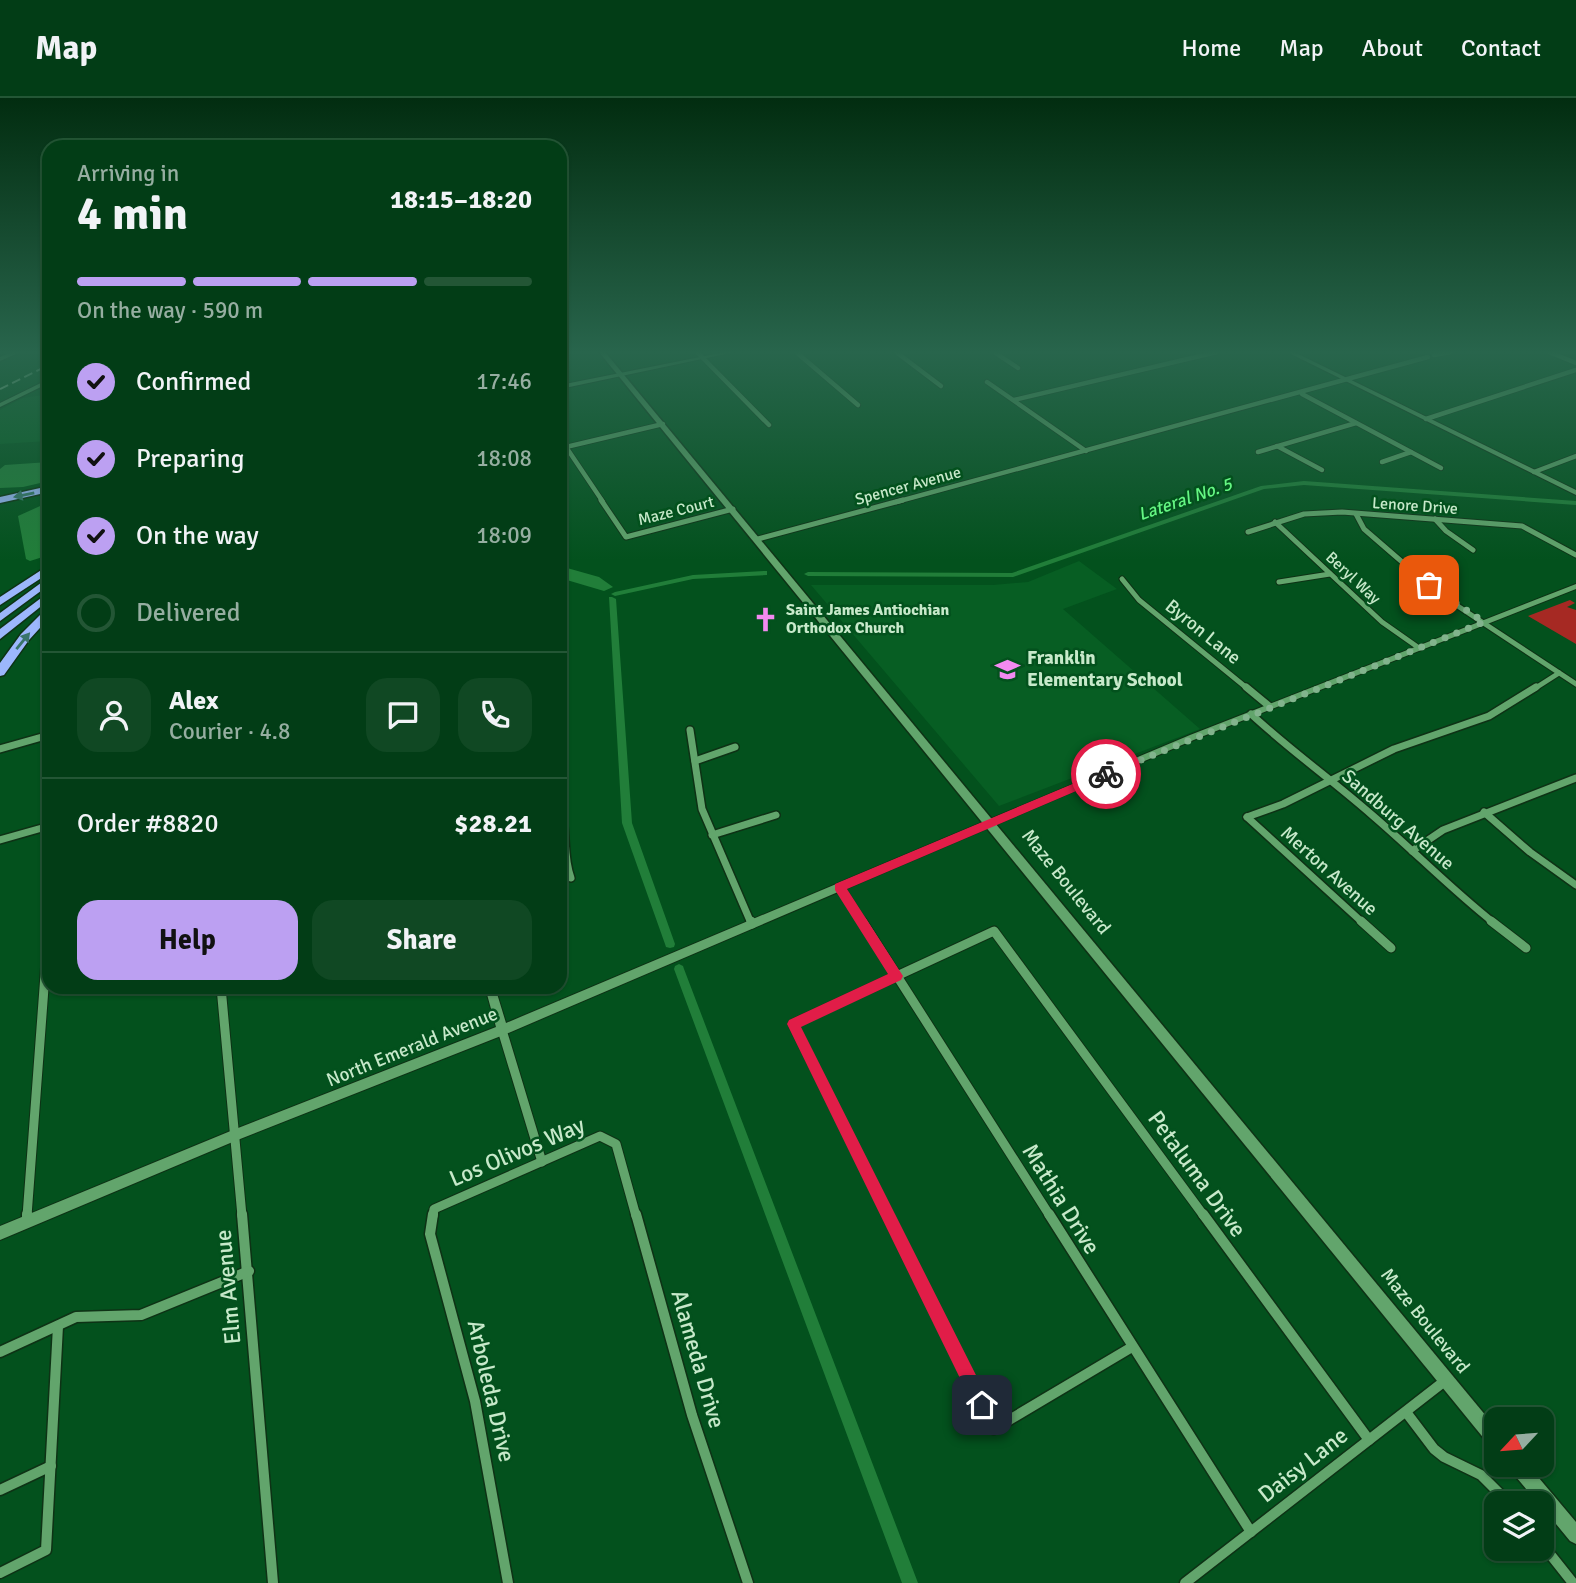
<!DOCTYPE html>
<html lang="en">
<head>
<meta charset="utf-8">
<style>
	:root { --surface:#023d16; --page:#104823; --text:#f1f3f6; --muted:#96aea1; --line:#235635; --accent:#bca0f2 }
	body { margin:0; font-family:Signika,sans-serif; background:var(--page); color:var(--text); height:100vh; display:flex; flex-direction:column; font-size:26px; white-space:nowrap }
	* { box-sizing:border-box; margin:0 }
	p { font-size:23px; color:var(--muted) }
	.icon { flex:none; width:38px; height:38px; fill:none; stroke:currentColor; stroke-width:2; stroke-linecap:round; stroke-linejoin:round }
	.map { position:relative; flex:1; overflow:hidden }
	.details { position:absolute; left:42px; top:42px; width:525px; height:854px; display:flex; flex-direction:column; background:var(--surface); border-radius:21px; box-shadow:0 2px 5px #0004,0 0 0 2px var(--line) }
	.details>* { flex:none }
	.needle { width:46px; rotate:244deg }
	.tools { position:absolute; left:1484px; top:1309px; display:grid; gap:14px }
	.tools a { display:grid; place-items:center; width:70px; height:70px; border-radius:14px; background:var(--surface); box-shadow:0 2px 5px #0004,0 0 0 2px var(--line); font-size:35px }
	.pin { position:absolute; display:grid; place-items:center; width:60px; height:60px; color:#fff; margin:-30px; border-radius:14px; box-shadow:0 4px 10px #0006 }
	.courier { position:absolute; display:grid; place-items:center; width:70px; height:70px; margin:-35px; border:5px solid #e11d48; border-radius:50%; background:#fff; color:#222; box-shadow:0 2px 9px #0007 }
	.headline em { font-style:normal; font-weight:700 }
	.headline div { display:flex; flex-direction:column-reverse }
	.headline { display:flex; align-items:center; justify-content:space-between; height:119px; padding:0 35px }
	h1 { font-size:46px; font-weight:700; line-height:52px }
	.bar { display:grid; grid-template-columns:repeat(4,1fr); gap:10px 7px; align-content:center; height:84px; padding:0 35px }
	.bar i { height:9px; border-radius:5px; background:var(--line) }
	.bar .selected { background:var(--accent) }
	.bar p { grid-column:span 4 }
	.line { display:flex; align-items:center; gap:18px; padding:0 35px; border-top:2px solid var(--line) }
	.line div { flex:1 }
	.round { display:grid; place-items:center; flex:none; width:74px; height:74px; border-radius:21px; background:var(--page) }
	ol { padding:0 35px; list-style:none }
	li { display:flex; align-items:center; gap:21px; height:77px }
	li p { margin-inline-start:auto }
	li .icon { padding:7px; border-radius:50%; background:var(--accent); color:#111; stroke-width:4 }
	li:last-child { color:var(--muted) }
	li i { width:38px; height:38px; border:4px solid var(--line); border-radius:50% }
	.button { display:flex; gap:14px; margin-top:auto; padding:14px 35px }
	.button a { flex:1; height:80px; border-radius:21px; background:var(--accent); color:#111; font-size:28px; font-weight:700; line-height:80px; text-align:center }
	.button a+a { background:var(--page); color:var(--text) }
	header { display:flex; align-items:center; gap:42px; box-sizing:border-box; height:98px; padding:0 35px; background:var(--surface); border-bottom:2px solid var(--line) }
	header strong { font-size:33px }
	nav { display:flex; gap:38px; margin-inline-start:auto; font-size:24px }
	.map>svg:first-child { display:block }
	.built { fill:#075e23 }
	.green { fill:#a62923 }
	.water { fill:#217e39 }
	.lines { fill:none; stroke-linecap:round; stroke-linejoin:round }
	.canal { fill:#217e39; fill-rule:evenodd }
	.minor-far4-casing { stroke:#0e3215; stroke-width:6 }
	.minor-far3-casing { stroke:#0e3215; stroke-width:7 }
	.minor-far2-casing { stroke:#0e3215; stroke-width:10 }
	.minor-far1-casing { stroke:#0e3215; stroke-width:11 }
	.minor-casing { stroke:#0e3215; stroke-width:13 }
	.tertiary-casing { stroke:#0e3215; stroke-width:2 }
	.secondary-casing { stroke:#0e3215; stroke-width:3 }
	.motorway-casing { stroke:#0e3215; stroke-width:3 }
	.minor-far4 { stroke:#62a56c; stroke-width:4.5 }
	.minor-far3 { stroke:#62a56c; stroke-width:5 }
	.minor-far2 { stroke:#62a56c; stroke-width:7 }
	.minor-far1 { stroke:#62a56c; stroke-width:9 }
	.minor { stroke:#62a56c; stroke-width:10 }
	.tertiary { fill:#62a56c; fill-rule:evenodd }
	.secondary { fill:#62a56c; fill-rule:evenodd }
	.motorway { fill:#9cb7fc; fill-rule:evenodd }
	.rail { stroke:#b1d8b7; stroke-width:2; stroke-dasharray:9 4.5; stroke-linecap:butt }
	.oneway { fill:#39756b }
	.route { fill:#e11d48 }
	.done { stroke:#82b48d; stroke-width:7; stroke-dasharray:0 12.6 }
	.labels { text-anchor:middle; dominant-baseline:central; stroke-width:5; stroke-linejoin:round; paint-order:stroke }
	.far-street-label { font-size:16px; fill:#c7e9ca; stroke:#03511d }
	.far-poi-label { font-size:16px; font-weight:bold; fill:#c7e9ca; stroke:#03511d; text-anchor:start }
	.far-water-label { font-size:18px; font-style:italic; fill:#65f683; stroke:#03511d }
	.street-label { font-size:19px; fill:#c7e9ca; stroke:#03511d }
	.poi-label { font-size:19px; font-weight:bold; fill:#c7e9ca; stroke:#03511d; text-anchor:start }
	.near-street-label { font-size:23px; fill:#c7e9ca; stroke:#03511d }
</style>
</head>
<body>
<header>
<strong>Map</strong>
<nav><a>Home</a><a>Map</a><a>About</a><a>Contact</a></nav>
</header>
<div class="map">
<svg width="1576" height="1485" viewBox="0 0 1576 1485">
	<rect width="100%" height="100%" fill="#03511d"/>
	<g class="built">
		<polygon points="49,296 49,343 0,346 0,312 23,300"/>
		<polygon points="1079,463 1117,491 1063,511 1200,631 999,708 811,487 993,487 1028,484"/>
	</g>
	<polygon class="green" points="1570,502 1575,505 1567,509 1576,512 1576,546 1528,518"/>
	<g class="water">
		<polygon points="49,364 49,383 23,389 0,390 0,371 5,367"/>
		<polygon points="49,404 49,457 30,463 26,461 18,418"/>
		<polygon points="560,468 599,479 613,489 604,493 560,480"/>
	</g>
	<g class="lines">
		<g class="canal">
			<polygon points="1304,383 1576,403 1576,407 1304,387 1264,391 1013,479 808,478 804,476 808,474 1012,475 1261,388"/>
			<polygon points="764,473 767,473 767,477 693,481 615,498 611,496 615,494 693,477"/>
			<polygon points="609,499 612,499 616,501 632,725 675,846 674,849 670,850 666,849 665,846 622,725"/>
			<polygon points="679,866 683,868 684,871 918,1485 902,1485 674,871 675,868"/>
		</g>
		<defs>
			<g id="minor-far4">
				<polyline points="697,254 769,327"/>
				<polyline points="796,254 858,307"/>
				<polyline points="896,254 941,288"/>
				<polyline points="994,254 1018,270"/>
				<polyline points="1549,254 1576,265"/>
				<polyline points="1434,257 1451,254"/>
				<polyline points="987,284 1086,353"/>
				<polyline points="1302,296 1441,370"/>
				<polyline points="1014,302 1217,254"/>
				<polyline points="1426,321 1576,272"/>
				<polyline points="560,340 603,404"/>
				<polyline points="1277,348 1322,372"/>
				<polyline points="566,349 663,326"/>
				<polyline points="1258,354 1356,325"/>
				<polyline points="1382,364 1411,354"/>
				<polyline points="1534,374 1576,358"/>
				<polyline points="896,404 1428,259"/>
			</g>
			<g id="minor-far3">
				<polyline points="601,402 626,439 733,411"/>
				<polyline points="1356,416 1364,431 1438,495 1576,586"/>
				<polyline points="1435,421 1446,433 1473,452"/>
				<polyline points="1275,424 1382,524 1419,550"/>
				<polyline points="1248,434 1304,416 1342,414 1522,428 1576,457"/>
				<polyline points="758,441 903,402"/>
				<polyline points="1122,481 1139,502 1248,591"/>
				<polyline points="1279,484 1330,476"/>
				<polyline points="1534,591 1559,575"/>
			</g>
			<g id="minor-far2">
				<polyline points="1246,589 1269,608"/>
				<path d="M1251,616C1290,652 1332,682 1372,717C1413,752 1451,791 1494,825"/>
				<polyline points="690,632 702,711 751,825"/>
				<polyline points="0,651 49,637"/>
				<polyline points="695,663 735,649"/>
				<path d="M560,707C568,731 562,756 571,780"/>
				<polyline points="1484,714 1530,754 1576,787"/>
				<polyline points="1247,719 1283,706 1394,651 1489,618 1536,589"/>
				<polyline points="1247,719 1363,825"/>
				<polyline points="712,737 776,717"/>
				<polyline points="0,742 49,728"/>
				<polyline points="1412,753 1443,732 1576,680"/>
				<polyline points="840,789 863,825"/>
				<polyline points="49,825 49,822"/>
			</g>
			<g id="minor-far1">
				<polyline points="751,823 752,826"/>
				<polyline points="862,823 1050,1118"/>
				<polyline points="1361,823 1391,850"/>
				<polyline points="1491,823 1526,850"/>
				<polyline points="221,889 242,1118"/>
				<polyline points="502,932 542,1064"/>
				<polyline points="27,1118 49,823"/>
				<polyline points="433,1118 434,1111 600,1038 616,1046 636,1118"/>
				<polyline points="888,1118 793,926 994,833 1204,1118"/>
			</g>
			<g id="minor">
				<polyline points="242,1116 273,1485"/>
				<polyline points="433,1116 430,1136 475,1303 508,1485"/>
				<polyline points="636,1116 692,1317 748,1485"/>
				<polyline points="887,1116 994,1331 1132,1249"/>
				<polyline points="1049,1116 1251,1434"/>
				<polyline points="1203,1116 1369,1342"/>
				<polyline points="27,1123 27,1116"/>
				<polyline points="0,1254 76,1219 141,1217 249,1173"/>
				<polyline points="1406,1314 1434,1351 1444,1359 1481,1377 1509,1405"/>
				<polyline points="0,1392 51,1368"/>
				<polyline points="1542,1446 1573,1485"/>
				<polyline points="0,1475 46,1452 58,1228"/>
				<polyline points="1185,1485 1446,1282"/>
			</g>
			<g id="tertiary">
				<polygon points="725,254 735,254 560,291 560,287"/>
				<polygon points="1287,254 1294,254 1576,392 1576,397"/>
				<polygon points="49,281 49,285 0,309 0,305"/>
				<polygon points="1576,486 1576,491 1196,641 506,936 235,1043 0,1142 0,1128 233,1032 496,929 485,889 495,889 506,925 1190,637"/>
			</g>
			<g id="secondary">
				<polygon points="12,254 20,254 0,263 0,259"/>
				<polygon points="599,254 605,254 1496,1330 1496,1350 1490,1348"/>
				<polygon points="1509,1367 1528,1367 1576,1424 1576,1446 1570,1443 1542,1409 1542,1405 1538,1405 1511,1373"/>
			</g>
			<g id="motorway">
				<polygon points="49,388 49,394 0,405 0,399"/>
				<polygon points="49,467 49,475 0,507 0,499"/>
				<polygon points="49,479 49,487 0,523 0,515"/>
				<polygon points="49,494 49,502 0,541 0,531"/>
				<polygon points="49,511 49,520 29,542 4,577 0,578 0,565 21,536 45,512"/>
			</g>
		</defs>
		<use href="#minor-far4" class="minor-far4-casing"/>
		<use href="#minor-far3" class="minor-far3-casing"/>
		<use href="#minor-far2" class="minor-far2-casing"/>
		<use href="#minor-far1" class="minor-far1-casing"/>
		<use href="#minor" class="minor-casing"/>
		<use href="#tertiary" class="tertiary-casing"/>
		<use href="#secondary" class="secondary-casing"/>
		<use href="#motorway" class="motorway-casing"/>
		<use href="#minor-far4" class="minor-far4"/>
		<use href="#minor-far3" class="minor-far3"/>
		<use href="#minor-far2" class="minor-far2"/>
		<use href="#minor-far1" class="minor-far1"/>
		<use href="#minor" class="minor"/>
		<use href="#tertiary" class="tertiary"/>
		<use href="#secondary" class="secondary"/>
		<use href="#motorway" class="motorway"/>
		<polyline class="rail" points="0,291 49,267"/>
	</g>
	<defs><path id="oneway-solid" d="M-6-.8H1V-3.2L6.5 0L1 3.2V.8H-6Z" transform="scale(1.75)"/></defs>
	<g class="oneway">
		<use href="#oneway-solid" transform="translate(24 397) rotate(168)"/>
		<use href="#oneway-solid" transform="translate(23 543) rotate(-51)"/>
	</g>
	<linearGradient id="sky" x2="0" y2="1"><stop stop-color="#022d10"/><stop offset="0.55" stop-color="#28654c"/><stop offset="1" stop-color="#28654c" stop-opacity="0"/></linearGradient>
	<rect width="1576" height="462" fill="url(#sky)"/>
	<polygon class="route" points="1106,672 1111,676 1109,679 847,791 903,878 901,882 801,929 988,1301 991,1307 988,1313 982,1316 976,1313 787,926 789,922 888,876 835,792 835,786"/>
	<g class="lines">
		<polyline class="done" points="1106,676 1484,524 1429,487"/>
	</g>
	<defs>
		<symbol id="church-bare" viewBox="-9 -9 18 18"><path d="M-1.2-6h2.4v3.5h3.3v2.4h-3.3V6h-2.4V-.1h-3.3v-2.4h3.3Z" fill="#f38af1" stroke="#03511d" stroke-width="2.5" paint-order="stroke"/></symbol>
		<symbol id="school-bare" viewBox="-9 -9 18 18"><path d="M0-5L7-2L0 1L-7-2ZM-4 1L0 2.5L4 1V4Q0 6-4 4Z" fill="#f38af1" stroke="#03511d" stroke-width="2.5" paint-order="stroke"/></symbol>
	</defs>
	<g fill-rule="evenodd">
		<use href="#church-bare" x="748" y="504" width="35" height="35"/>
		<use href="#school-bare" x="990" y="554" width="35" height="35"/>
	</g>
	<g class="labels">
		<g class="far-street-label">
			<text transform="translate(908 388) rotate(-15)">Spencer Avenue</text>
			<text transform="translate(1415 408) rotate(4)">Lenore Drive</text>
			<text transform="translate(676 413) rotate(-14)">Maze Court</text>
			<text transform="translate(1353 480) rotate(43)">Beryl Way</text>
		</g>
		<g class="far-poi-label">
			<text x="786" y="512">Saint James Antiochian<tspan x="786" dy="18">Orthodox Church</tspan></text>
		</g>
		<g class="far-water-label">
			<text transform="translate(1185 401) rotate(-19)">Lateral No. 5</text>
		</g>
		<g class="street-label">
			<text transform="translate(1203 534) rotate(39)">Byron Lane</text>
			<text transform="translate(1398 722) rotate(41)">Sandburg Avenue</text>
			<text transform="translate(1329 773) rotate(42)">Merton Avenue</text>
			<text transform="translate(1066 784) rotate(51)">Maze Boulevard</text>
			<text transform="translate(412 949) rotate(-22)">North Emerald Avenue</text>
			<text transform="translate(1425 1223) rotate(51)">Maze Boulevard</text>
		</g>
		<g class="poi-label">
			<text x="1027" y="560">Franklin<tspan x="1027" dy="22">Elementary School</tspan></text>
		</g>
		<g class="near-street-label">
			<text transform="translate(517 1054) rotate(-23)">Los Olivos Way</text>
			<text transform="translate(1197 1076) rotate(54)">Petaluma Drive</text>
			<text transform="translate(1061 1101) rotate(58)">Mathia Drive</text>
			<text transform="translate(228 1189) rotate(-95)">Elm Avenue</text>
			<text transform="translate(698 1261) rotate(74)">Alameda Drive</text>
			<text transform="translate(491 1293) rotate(77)">Arboleda Drive</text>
			<text transform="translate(1303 1367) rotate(-38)">Daisy Lane</text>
		</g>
	</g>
</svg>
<div class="tools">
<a><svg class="needle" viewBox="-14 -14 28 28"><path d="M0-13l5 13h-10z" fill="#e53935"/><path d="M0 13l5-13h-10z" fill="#96aea1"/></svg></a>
<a><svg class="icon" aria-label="layers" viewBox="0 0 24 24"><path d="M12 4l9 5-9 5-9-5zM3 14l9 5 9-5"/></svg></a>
</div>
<div class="pin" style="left:1429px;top:487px;background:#ea580c"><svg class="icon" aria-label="bag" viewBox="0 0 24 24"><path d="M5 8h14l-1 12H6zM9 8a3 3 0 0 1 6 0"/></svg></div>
<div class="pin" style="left:982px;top:1307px;background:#1f2937"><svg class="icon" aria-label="home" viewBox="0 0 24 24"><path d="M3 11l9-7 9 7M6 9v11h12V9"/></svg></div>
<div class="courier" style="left:1106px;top:676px"><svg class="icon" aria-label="bike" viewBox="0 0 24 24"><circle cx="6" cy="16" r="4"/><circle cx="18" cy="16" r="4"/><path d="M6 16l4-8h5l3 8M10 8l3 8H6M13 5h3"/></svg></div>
<section class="details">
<div class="headline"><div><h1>4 min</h1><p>Arriving in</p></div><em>18:15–18:20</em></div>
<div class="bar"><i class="selected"></i><i class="selected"></i><i class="selected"></i><i></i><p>On the way · 590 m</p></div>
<ol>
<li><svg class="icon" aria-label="check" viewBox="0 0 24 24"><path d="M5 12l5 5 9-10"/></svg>Confirmed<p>17:46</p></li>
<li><svg class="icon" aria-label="check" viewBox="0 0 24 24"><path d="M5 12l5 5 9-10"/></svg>Preparing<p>18:08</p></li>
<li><svg class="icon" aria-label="check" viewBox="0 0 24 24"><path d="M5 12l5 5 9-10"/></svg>On the way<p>18:09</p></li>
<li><i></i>Delivered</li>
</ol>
<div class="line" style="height:126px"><a class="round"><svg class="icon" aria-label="person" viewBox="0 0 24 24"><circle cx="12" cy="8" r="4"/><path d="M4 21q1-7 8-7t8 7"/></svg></a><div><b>Alex</b><p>Courier · 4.8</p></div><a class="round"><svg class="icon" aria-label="chat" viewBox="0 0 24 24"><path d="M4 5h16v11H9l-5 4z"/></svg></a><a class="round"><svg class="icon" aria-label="phone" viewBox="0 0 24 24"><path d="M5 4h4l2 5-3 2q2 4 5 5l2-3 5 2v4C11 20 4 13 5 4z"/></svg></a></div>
<div class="line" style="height:91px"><div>Order #8820</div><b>$28.21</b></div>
<div class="button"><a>Help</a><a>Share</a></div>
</section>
</div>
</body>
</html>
